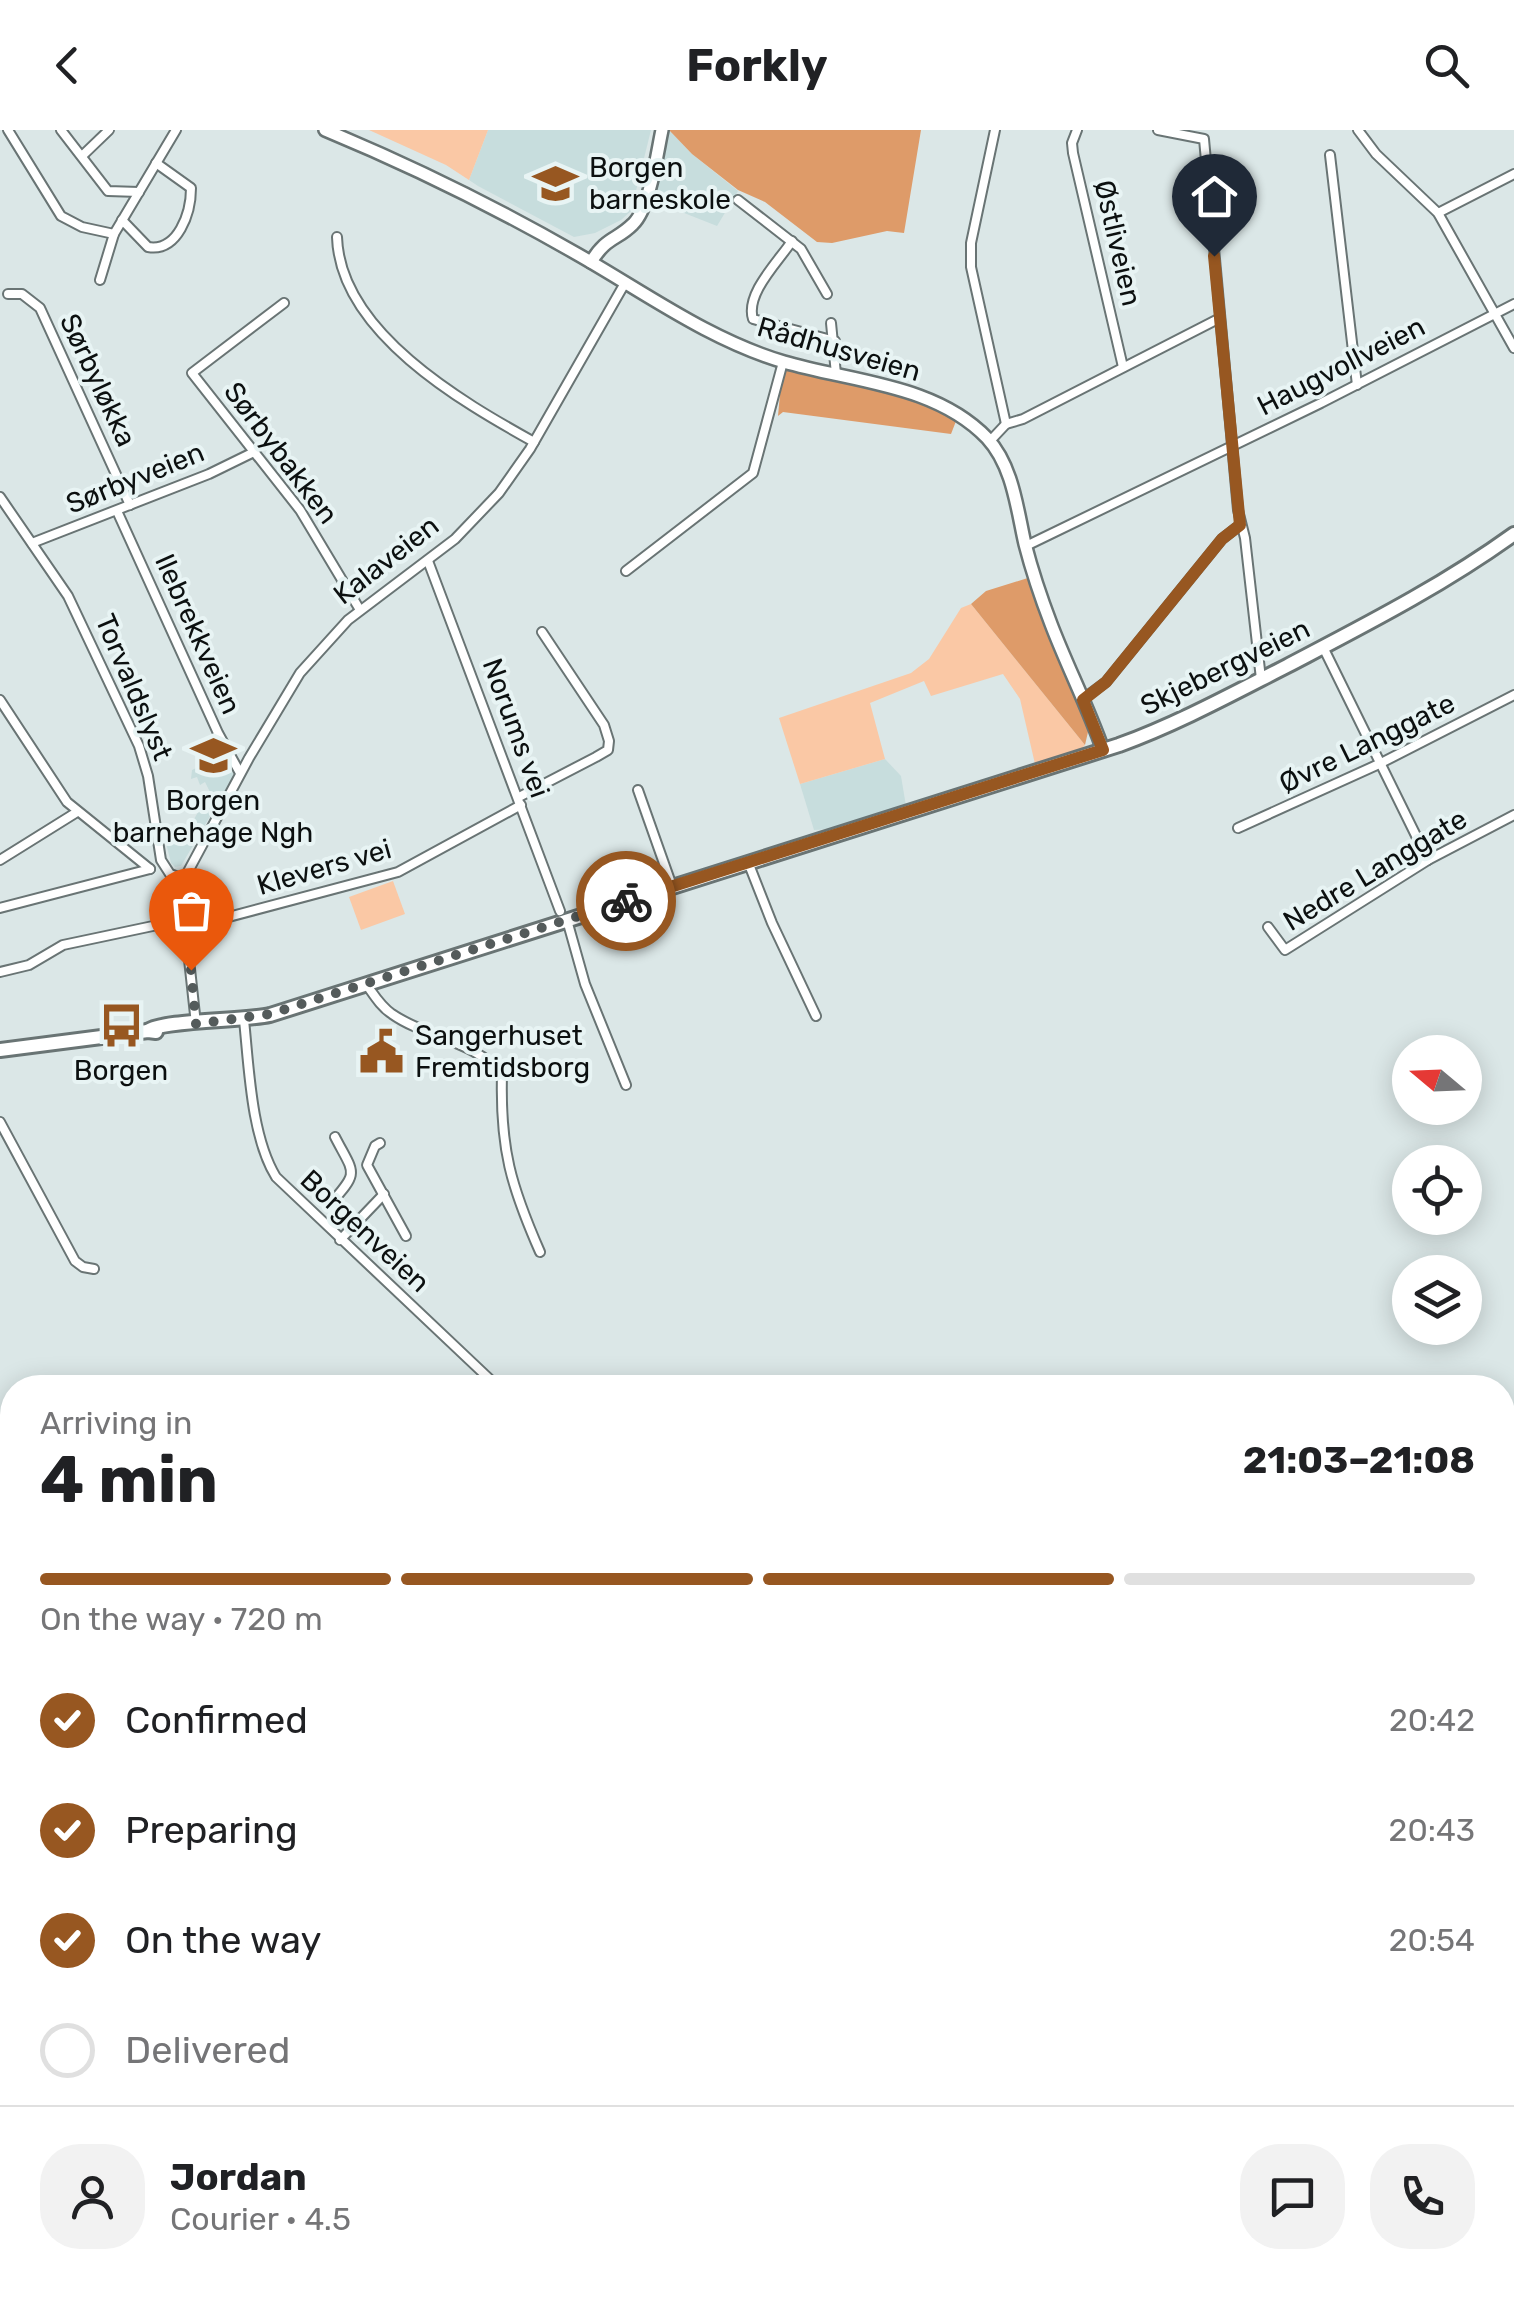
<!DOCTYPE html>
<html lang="en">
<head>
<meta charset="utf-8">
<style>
	:root { --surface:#fff; --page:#f2f2f2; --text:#202124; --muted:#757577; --line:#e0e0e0; --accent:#975721 }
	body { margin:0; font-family:Rubik,sans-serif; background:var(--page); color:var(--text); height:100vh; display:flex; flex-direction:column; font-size:38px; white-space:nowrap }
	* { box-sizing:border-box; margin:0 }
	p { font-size:32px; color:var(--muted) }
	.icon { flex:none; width:55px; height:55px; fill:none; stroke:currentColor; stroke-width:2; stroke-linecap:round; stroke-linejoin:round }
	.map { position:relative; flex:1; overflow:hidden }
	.details { position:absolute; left:0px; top:1245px; width:1515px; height:930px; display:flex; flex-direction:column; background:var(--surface); border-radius:40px 40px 0 0; box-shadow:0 5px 25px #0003 }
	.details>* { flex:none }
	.needle { width:65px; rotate:289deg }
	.tools { position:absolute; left:1392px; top:905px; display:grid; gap:20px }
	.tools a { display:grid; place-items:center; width:90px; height:90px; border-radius:50%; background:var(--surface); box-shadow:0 5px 25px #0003; font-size:50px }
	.pin { position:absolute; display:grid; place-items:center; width:85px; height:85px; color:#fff; margin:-102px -42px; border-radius:50% 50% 50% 0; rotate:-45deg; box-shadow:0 0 10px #0007 }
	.pin .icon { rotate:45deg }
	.courier { position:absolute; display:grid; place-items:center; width:100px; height:100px; margin:-50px; border:8px solid #975721; border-radius:50%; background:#fff; color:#222; box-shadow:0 2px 12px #0007 }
	.head em { font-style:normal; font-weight:700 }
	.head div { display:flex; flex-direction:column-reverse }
	.head { display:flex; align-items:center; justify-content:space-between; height:170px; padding:0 40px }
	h1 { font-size:65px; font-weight:700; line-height:75px }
	.bar { display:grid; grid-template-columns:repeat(4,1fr); gap:15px 10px; align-content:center; height:120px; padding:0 40px }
	.bar i { height:12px; border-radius:8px; background:var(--line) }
	.bar .current { background:var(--accent) }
	.bar p { grid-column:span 4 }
	.line { display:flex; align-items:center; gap:25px; padding:0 40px; border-top:2px solid var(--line) }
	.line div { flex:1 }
	.round { display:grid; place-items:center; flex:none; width:105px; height:105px; border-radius:40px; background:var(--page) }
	ol { padding:0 40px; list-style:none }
	li { display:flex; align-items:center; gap:30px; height:110px }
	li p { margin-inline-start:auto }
	li .icon { padding:10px; border-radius:50%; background:var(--accent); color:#fff; stroke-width:4 }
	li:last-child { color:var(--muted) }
	li i { width:55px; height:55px; border:5px solid var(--line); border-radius:50% }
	header { display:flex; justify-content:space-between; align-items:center; height:130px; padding:0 40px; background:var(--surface); font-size:45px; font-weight:700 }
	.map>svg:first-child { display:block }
	.built { fill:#c7dddd }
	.green { fill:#fac8a5 }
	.forest { fill:#de9b69 }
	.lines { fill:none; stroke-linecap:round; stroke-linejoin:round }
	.stream { stroke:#6cdfe1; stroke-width:2.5 }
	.street-casing { stroke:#697474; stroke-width:12 }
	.secondary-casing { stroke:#697474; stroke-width:16 }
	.primary-casing { stroke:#697474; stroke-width:18 }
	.street { stroke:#fff; stroke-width:8 }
	.secondary { stroke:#fff; stroke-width:11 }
	.primary { stroke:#fff; stroke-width:12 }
	.rail { stroke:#6d7575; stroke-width:2.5; stroke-dasharray:12 12; stroke-linecap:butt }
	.done { stroke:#545b5b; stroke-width:10; stroke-dasharray:0 18 }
	.route { stroke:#975721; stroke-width:12 }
	.labels { text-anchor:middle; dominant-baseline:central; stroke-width:8; stroke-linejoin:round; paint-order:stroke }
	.poi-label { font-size:28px; fill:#0c1010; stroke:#e8f4f4; text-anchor:start }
	.street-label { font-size:28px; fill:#0c1010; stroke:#e8f4f4 }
</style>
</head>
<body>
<header><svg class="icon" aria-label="back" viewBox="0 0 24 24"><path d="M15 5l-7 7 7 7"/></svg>Forkly<svg class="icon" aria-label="search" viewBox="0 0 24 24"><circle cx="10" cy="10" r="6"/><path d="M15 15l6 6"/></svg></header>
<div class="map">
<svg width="1514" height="2175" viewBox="0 0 1514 2175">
	<rect width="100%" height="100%" fill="#dbe7e7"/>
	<g class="built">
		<polygon points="488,0 651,0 631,81 621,90 595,103 574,107 478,56 469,50"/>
		<polygon points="662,0 669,0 692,24 738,61 717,96 646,68"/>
		<polygon points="220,616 234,645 181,736 175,737 171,733 165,709 193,691 201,677 204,681 208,673 205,665 210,662 205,652 200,655 197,647 191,649 192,640 202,635 204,630 201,622 205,620 212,635 224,630"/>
		<polygon points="885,629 901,646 906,676 830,699 814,700 800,654"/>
		<polygon points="3,1893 12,1894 12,1967 0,1965 0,1910"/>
	</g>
	<g class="green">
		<polygon points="369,0 488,0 469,50 446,35"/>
		<polygon points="971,474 1085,615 1080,620 1035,634 1020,569 1003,544 931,566 924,551 870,573 885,629 800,654 779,588 911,543 929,529 961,478"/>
		<polygon points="393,751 405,784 361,800 349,767"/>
	</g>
	<g class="forest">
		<polygon points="669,0 921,0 904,103 887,101 832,113 817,112 765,72 738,60 692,24"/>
		<polygon points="783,232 874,251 958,286 951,304 783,282 778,286"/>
		<polygon points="1031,447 1096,599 1088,602 1085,615 971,474 986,461"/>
	</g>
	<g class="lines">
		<polyline class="stream" points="1430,2162 1467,2175"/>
		<defs>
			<g id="street">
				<polyline points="8,0 61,86 82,97 114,104"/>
				<polyline points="61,0 108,61 139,62"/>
				<polyline points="995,0 971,113 971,137 1006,294"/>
				<polyline points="1077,0 1072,13 1073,23 1123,237"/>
				<polyline points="1158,0 1204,9 1238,380 1245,408 1261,549"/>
				<polyline points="1358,0 1376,24 1438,83 1514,218"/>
				<polyline points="1330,25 1357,255"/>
				<polyline points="82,26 109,0"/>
				<polyline points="738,70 801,119 827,164"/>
				<polyline points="1438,83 1514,44"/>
				<path d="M122,90L148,117C178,122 191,83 191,58L156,33"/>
				<path d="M337,107C340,202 462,272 534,312"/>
				<path d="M792,111C778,132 745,164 753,189L835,211"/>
				<polyline points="100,150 114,104 176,0"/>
				<polyline points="8,164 22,164 40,178 130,375"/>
				<polyline points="284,173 192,243 300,380 360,480"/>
				<polyline points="831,193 836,244"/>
				<polyline points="990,311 1006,294 1023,289 1220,188"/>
				<polyline points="0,367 68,466 139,616 148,646 161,730 170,744 184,749 183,774 196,894"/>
				<polyline points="117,381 218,603 240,643"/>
				<polyline points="32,413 209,344 254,322"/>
				<polyline points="1026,416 1321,273 1514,174"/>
				<polyline points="428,431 560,781"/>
				<polyline points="626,441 753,343 783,232"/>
				<polyline points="1323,517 1428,730"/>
				<polyline points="1083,569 1106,552 1222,409 1240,395"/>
				<polyline points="0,570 67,672 150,739"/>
				<polyline points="638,660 672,756"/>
				<polyline points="519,667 596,627 608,620 609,611 604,595 542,502"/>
				<polyline points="1238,698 1379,634 1514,565"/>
				<polyline points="0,730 77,682"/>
				<polyline points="748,732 772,793 816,886"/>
				<polyline points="184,749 249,628 300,543 348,490 455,409 499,363 530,319 625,153"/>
				<polyline points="0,778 150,739"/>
				<polyline points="567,790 585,854 626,955"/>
				<polyline points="1268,797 1285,820 1428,730 1514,685"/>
				<polyline points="187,798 398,742 521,675"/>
				<polyline points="0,842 29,835 63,815 186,789"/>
				<path d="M366,854C374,865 381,877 392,884C426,908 477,911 502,945C500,1019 511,1056 540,1122"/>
				<path d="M244,890C249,937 251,1006 276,1047L499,1258"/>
				<polyline points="0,992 75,1131 83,1137 94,1139"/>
				<polyline points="380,1013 375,1016 367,1035 406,1106"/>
				<path d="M331,1073C360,1041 354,1044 335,1007"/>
				<polyline points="340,1110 384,1064"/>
				<polyline points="0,1524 12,1515"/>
				<polyline points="0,1756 12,1749"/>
				<polyline points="1502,1966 1514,1951"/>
				<polyline points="20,2175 23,2162"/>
			</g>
			<g id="secondary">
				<path d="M325,0C412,36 495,77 577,124C644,162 709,210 784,232C852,252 935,254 987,308C1013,336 1017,379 1025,414C1032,441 1041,468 1051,494C1067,536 1088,577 1103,620"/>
				<path d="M591,132C607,106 616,111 633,94C650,78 657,23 662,0"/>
				<polyline points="0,1445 12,1473"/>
				<polyline points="0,1981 12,1983"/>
				<polyline points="1461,2162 1500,2175"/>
				<polyline points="1391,2175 1395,2162"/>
			</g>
			<g id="primary">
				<path d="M148,901C160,890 244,891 270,885L1119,615C1177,594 1232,564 1287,536C1365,495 1442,456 1514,404"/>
				<polyline points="0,920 148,901 156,902"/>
			</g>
		</defs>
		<use href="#street" class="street-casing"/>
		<use href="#secondary" class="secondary-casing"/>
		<use href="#primary" class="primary-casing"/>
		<use href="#street" class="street"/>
		<use href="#secondary" class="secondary"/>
		<use href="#primary" class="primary"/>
		<g class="rail">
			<polyline points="1502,1486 1514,1484"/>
			<polyline points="0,1832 12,1832"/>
		</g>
	</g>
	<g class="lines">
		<polyline class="done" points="191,840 196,894 270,884 626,771"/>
		<polyline class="route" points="626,771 1103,620 1083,570 1106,552 1222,409 1240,395 1214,126"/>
	</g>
	<defs>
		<symbol id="school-bare" viewBox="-9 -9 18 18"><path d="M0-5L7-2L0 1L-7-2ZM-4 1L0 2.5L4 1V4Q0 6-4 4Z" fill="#975721" stroke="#e8f4f4" stroke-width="2.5" paint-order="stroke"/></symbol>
		<symbol id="bus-bare" viewBox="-9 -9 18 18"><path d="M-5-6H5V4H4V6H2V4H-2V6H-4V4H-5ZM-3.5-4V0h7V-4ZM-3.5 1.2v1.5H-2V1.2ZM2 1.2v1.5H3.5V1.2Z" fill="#975721" stroke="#e8f4f4" stroke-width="2.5" paint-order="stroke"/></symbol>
		<symbol id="civic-bare" viewBox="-9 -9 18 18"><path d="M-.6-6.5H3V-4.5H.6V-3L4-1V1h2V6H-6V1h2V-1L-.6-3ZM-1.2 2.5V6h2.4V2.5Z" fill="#975721" stroke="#e8f4f4" stroke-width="2.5" paint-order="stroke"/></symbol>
	</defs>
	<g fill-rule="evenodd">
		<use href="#school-bare" x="524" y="22" width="63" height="63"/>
		<use href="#school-bare" x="182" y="594" width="63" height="63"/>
		<use href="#bus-bare" x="90" y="864" width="63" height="63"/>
		<use href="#civic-bare" x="350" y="890" width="63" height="63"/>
	</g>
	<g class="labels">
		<g class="poi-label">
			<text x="589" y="37">Borgen<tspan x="589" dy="32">barneskole</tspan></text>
			<text x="213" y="670" text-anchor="middle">Borgen<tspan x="213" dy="32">barnehage Ngh</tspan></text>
			<text x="415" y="905">Sangerhuset<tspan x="415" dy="32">Fremtidsborg</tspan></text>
			<text x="121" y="940" text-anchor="middle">Borgen</text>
		</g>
		<g class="street-label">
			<text transform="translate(1118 113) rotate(77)">Østliveien</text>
			<text transform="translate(839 219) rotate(16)">Rådhusveien</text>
			<text transform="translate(1341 236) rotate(-27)">Haugvollveien</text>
			<text transform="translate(98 250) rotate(65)">Sørbyløkka</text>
			<text transform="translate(281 323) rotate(53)">Sørbybakken</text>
			<text transform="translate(135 348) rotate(-22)">Sørbyveien</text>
			<text transform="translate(386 430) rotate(-38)">Kalaveien</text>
			<text transform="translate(198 504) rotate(66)">Ilebrekkveien</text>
			<text transform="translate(1225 537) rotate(-26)">Skjebergveien</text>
			<text transform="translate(134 557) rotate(67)">Torvaldslyst</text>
			<text transform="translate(516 598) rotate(70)">Norums vei</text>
			<text transform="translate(1367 613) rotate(-26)">Øvre Langgate</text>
			<text transform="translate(324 737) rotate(-16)">Klevers vei</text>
			<text transform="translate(1375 740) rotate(-31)">Nedre Langgate</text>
			<text transform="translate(365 1101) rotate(43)">Borgenveien</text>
		</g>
	</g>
</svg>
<div class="tools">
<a><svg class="needle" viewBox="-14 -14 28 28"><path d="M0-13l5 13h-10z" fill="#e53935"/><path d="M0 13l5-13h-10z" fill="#757577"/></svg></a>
<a><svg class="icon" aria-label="locate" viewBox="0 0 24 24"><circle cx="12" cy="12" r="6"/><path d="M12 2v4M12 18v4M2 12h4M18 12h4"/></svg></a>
<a><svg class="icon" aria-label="layers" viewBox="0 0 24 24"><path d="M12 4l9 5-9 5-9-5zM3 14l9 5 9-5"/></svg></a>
</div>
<div class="pin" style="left:191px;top:840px;background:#ea580c"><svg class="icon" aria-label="bag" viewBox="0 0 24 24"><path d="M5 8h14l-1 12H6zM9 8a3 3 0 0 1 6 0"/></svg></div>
<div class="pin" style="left:1214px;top:126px;background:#1f2937"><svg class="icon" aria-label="home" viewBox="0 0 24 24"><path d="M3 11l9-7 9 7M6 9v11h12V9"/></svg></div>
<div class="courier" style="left:626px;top:771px"><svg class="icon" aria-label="bike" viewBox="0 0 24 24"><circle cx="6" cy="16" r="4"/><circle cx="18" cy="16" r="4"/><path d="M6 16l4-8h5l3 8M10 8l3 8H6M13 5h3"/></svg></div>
<section class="details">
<div class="head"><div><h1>4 min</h1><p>Arriving in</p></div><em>21:03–21:08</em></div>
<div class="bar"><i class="current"></i><i class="current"></i><i class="current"></i><i></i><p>On the way · 720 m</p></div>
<ol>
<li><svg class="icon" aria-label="check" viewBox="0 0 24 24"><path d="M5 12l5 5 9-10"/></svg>Confirmed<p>20:42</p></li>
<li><svg class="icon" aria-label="check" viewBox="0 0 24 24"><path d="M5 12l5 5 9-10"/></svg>Preparing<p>20:43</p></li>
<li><svg class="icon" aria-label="check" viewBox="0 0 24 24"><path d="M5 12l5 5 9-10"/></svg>On the way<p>20:54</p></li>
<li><i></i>Delivered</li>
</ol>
<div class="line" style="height:180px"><a class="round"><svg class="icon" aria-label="person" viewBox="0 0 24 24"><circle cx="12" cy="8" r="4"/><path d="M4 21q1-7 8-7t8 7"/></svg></a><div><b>Jordan</b><p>Courier · 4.5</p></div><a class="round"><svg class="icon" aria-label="chat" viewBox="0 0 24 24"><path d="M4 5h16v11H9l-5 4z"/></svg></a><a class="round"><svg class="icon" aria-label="phone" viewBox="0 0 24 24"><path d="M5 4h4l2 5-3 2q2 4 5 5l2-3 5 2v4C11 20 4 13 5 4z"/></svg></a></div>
</section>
</div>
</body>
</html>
